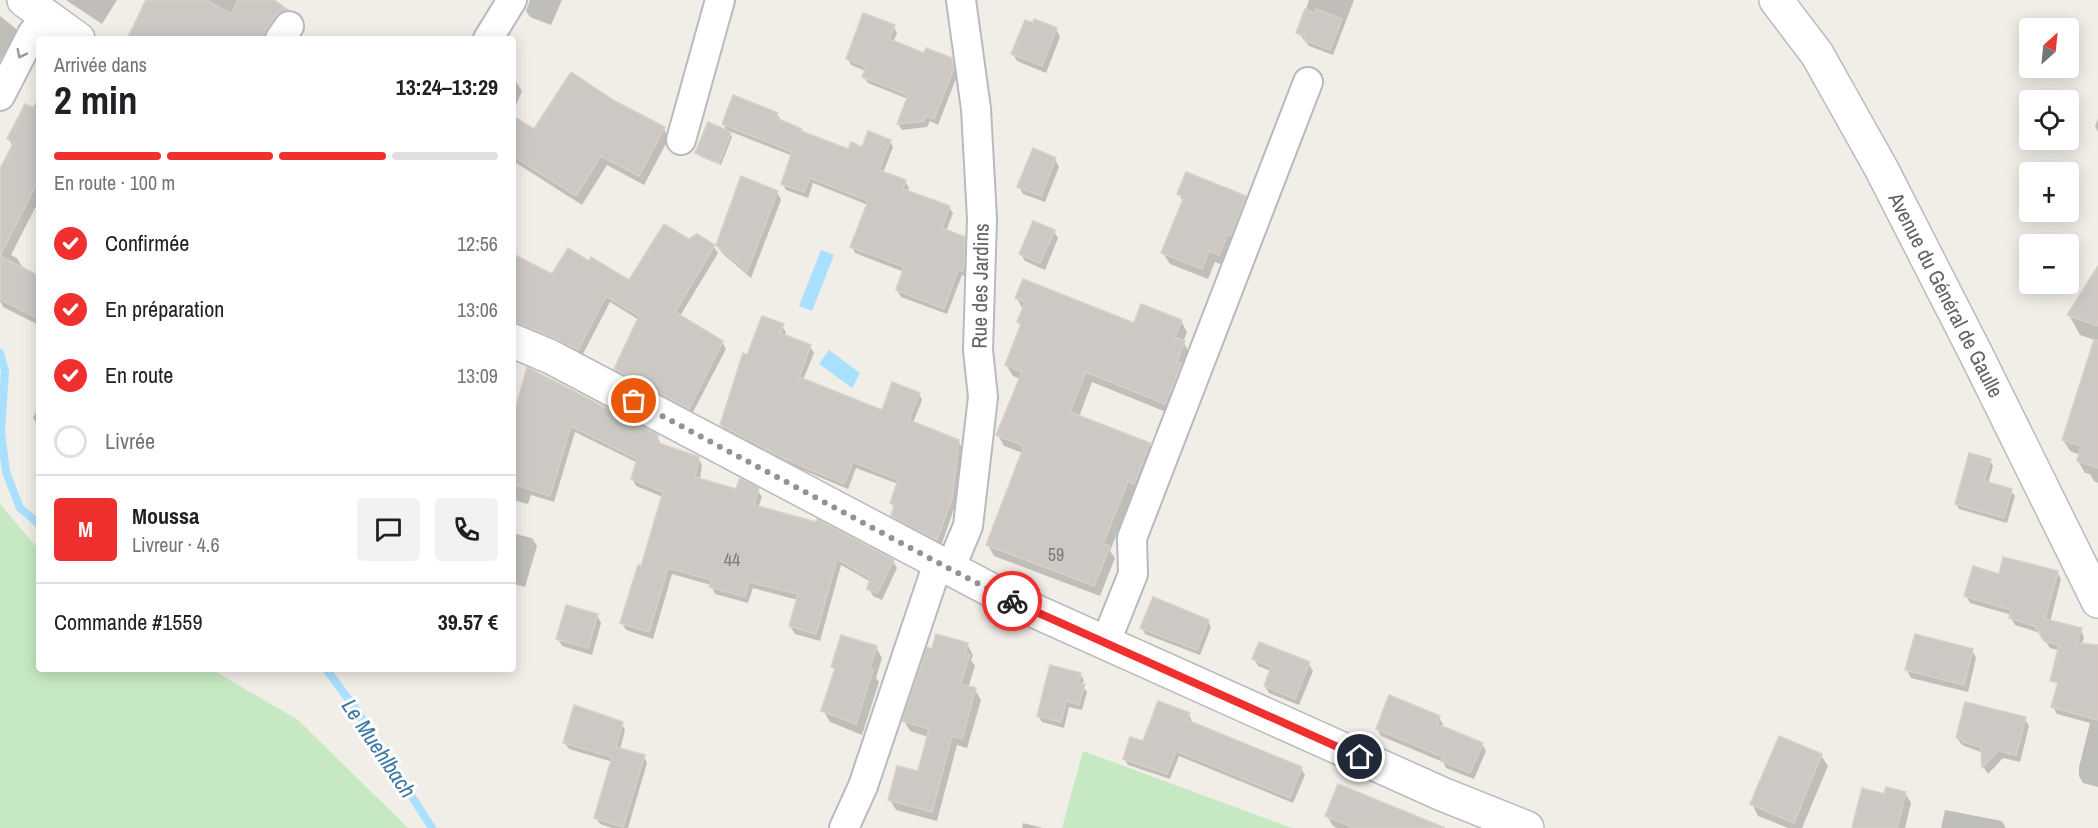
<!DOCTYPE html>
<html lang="fr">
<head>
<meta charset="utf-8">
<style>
	:root { --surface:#fff; --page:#f2f2f2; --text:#202124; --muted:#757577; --line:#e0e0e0; --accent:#f02f2f }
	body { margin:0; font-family:"Archivo Narrow",sans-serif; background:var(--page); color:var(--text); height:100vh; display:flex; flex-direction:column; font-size:22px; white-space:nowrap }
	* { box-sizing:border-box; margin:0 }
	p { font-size:20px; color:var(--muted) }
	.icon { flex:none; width:33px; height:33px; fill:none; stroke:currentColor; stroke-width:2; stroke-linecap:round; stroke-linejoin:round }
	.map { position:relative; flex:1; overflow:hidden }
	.side { position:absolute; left:36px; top:36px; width:480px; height:636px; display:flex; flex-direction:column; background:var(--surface); border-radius:6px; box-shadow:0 3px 15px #0003 }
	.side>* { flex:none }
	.needle { width:39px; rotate:27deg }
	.controls { position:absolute; left:2019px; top:18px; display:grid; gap:12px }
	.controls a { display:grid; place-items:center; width:60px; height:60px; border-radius:6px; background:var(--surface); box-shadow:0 3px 15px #0003; font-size:30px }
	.pin { position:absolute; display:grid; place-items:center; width:51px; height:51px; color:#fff; margin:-26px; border:3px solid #fff; border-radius:50%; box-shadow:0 2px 6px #0007 }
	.courier { position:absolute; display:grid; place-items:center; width:60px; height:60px; margin:-30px; border:4px solid #f02f2f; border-radius:50%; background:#fff; color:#222; box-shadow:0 2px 8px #0007 }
	.head em { font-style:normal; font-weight:700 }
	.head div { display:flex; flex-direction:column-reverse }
	.head { display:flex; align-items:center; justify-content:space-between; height:102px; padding:0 18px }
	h1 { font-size:39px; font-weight:700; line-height:45px }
	.bar { display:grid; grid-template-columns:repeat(4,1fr); gap:9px 6px; align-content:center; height:72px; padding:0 18px }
	.bar i { height:8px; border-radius:4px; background:var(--line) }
	.bar .on { background:var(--accent) }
	.bar p { grid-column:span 4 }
	.line { display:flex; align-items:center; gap:15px; padding:0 18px; border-top:2px solid var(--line) }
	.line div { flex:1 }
	.round { display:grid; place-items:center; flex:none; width:63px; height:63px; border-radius:6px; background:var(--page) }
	ol { padding:0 18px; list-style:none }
	li { display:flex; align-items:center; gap:18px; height:66px }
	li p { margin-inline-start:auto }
	li .icon { padding:6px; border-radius:50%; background:var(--accent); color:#fff; stroke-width:4 }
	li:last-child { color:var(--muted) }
	li i { width:33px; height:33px; border:3px solid var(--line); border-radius:50% }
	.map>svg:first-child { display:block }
	.green { fill:#c6e9c3 }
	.water { fill:#a9e0ff }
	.shadow { fill:#0003 }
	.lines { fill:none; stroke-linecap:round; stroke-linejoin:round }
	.stream { stroke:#a9e0ff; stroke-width:8 }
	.building { fill:#ccc9c4; stroke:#d6d0c5; stroke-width:1.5 }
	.minor-casing { stroke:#b7babe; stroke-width:32 }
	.tertiary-casing { stroke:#b7babe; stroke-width:36 }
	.secondary-casing { stroke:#b8bcc1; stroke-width:36 }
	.minor { stroke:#fff; stroke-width:28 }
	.tertiary { stroke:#fff; stroke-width:33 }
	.secondary { stroke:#fff; stroke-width:33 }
	.oneway { stroke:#969a9d }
	.done { stroke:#919494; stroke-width:6; stroke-dasharray:0 10.8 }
	.route { stroke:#f02f2f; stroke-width:8 }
	.labels { text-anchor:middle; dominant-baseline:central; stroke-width:6; stroke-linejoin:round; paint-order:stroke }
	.number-label { font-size:18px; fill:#7a7c7f }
	.street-label { font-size:21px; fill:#5e6368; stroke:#fff }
	.water-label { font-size:22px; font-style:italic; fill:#3b77a4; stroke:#fff }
</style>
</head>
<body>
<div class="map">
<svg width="2098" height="828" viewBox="0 0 2098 828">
	<rect width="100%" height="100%" fill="#f1eee7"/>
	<g class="green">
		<polygon points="0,504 39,550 39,669 211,669 298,720 408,828 0,828"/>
		<polygon points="1083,751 1292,828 1062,828"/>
	</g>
	<g class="water">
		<polygon points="821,250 834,255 812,311 799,306"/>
		<polygon points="829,350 860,373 852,388 819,364"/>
	</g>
	<g class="shadow">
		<polygon points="66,0 117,0 102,24"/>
		<polygon points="147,0 271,0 287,11 291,18 270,39 131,39"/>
		<polygon points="530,0 562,0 551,25 530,17 526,11"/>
		<polygon points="1309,0 1354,0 1333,55 1309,46 1298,32"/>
		<polygon points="0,16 15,28 19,34 0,60"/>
		<polygon points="893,26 897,33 893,43 925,55 951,59 955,66 957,76 938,125 930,121 927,127 902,130 898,124 908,99 868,83 864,77 866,71 851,65 847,58"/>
		<polygon points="1056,29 1060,37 1046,73 1017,61 1013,54"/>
		<polygon points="513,77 522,91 513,113"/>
		<polygon points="39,95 39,200 11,255 17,258 23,268 39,278 39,325 3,307 0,301 0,172 13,147 9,139 33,109"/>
		<polygon points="612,101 663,128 669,138 644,185 607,165 582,205 513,161 513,118 535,132"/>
		<polygon points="777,114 781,120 801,130 804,134 849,151 890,141 893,147 883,173 905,181 909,188 907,192 949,207 953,213 946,231 964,238 968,245 967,274 966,277 962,275 947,314 901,297 897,290 904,272 855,253 852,247 868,205 813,183 808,198 786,190 783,184 793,156 729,131 732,137 721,165 699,156 697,153 728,132 723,124"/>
		<polygon points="2098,119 2098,132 2095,126"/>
		<polygon points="1055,159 1059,167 1045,202 1023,194 1019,186"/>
		<polygon points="777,192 781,200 751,278 722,253 717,245"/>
		<polygon points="1179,194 1245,197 1252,208 1225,266 1215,262 1208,279 1170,264 1163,253 1183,202"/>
		<polygon points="1054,231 1058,238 1045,270 1025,261 1021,254"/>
		<polygon points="689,241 714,247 718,253 680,316 722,342 726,349 692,414 619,376 615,369 639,320 610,302 582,356 513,324 513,256 553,276 630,282"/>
		<polygon points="2098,286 2098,341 2080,335 2069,315"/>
		<polygon points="1017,298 1135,325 1181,321 1187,332 1183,342 1190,353 1171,414 1092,382 1079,417 1149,444 1155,455 1140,494 1134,491 1110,551 1115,558 1100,596 994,556 988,545 1023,453 1004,446 998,435 1021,379 1013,376 1006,365 1022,328 1018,322 1023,310"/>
		<polygon points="782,326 786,332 784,337 810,347 814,353 803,380 882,412 919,394 922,400 913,423 958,441 962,448 955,506 941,546 896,522 892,516 895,508 891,503 898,484 856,468 848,489 786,463 725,431 721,425 747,358"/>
		<polygon points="528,370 657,436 661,445 698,458 702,465 700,480 737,491 757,489 762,497 758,508 893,561 897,568 882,600 873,596 869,589 871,582 841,565 820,641 795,634 790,626 798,600 753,588 748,603 715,594 711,585 672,574 653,639 626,630 622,623 642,568 663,497 636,486 632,478 638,463 575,432 554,502 531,495 528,504 513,500 513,424"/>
		<polygon points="2098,380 2098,483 2094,481 2090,474 2085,473 2078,461 2080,455 2070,451 2063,440"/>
		<polygon points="39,406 39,426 33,418"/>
		<polygon points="1990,460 1993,466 1988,484 2011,491 2015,496 2007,523 1959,509 1956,504"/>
		<polygon points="516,534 532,538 537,546 525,587 513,584 513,544"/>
		<polygon points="2057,572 2061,579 2050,622 2081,630 2084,637 2079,656 2050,648 2040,633 2015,625 2011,618 2012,615 1970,603 1966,596"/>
		<polygon points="597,615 601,623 592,655 562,646 558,639"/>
		<polygon points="1208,621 1211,627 1200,655 1145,634 1142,628"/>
		<polygon points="967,644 973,655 971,660 975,666 968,688 975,690 981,700 967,748 957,745 937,821 896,810 890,800 919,773 928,737 910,731 904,721 933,651"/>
		<polygon points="876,647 882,658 876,678 879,682 862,735 830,722 823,710 835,671 833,666"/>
		<polygon points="1972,650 1976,658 1968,692 1911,678 1907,670"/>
		<polygon points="1254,659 1309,664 1313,671 1299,705 1269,693 1265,686 1271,671 1258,666"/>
		<polygon points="1080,674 1084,680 1082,685 1087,692 1082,710 1069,707 1064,728 1042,722 1038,716"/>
		<polygon points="2098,682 2098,787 2083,783 2079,776 2079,767 2090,723 2057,714 2053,707"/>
		<polygon points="1189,715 1192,721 1191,723 1301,768 1305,775 1293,803 1179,756 1170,779 1128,765 1124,758 1144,743"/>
		<polygon points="1439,718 1443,724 1442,728 1482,744 1486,751 1474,779 1446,768 1443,762 1381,736 1377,729"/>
		<polygon points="2025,719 2029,726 2020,762 2003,758 1988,774 1984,768 1983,753 1962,745 1957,738"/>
		<polygon points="622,724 625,730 620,750 644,756 647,763 628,828 612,828 600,824 596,818 613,762 569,749 565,743"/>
		<polygon points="1821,755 1828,766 1802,828 1788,828 1758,816 1752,804"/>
		<polygon points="1905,793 1911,803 1905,828 1853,828 1885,795"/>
		<polygon points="1945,810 2002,821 2006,828 1941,828"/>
		<polygon points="1327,816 1418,828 1337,828 1333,826"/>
		<polygon points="1023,823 1043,828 1022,828"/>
	</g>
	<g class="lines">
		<g class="stream">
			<polyline points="0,353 5,371 1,432 6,472 20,508 39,524"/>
			<polyline points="326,669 355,708 432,828"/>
		</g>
	</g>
	<g class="building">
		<polygon points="146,0 206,0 232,14 238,0 274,0 288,10 281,11 275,17 266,30 264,39 127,39"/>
		<polygon points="1305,9 1314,13 1316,9 1342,19 1330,50 1304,40 1305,36 1296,33"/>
		<polygon points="863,13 895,25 889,39 924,53 926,48 952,58 954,68 934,119 926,116 924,121 897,124 908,95 862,77 866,67 846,59"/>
		<polygon points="1034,19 1057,28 1042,66 1011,54 1025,20 1033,23"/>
		<polygon points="571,72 613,100 665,127 639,176 601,156 576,196 513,156 513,116 534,129"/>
		<polygon points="733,95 778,113 776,118 802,129 801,131 848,149 851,142 862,147 868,131 891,140 879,170 906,180 903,189 950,206 942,228 965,237 964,267 962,271 958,270 944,309 896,290 904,267 850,247 868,201 810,178 804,192 781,184 792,152 722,124"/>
		<polygon points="25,104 39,110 39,179 0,256 0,169 14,142 7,139"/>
		<polygon points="708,122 731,132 719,163 695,153"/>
		<polygon points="1033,148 1056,158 1041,196 1017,187"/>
		<polygon points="1186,172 1246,196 1231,236 1228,234 1219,255 1209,251 1202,269 1161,253 1184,197 1177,194"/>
		<polygon points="741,176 778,191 747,272 716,245"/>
		<polygon points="1033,221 1055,230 1040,263 1019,254"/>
		<polygon points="664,224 689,239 697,234 715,245 675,312 723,341 689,409 614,369 639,316 606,296 578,350 558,340 513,321 513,254 552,274 568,248 589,261 591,257 629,280"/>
		<polygon points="0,256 39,276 39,319 0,299"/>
		<polygon points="2098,266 2098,326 2067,315"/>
		<polygon points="1023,279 1134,323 1141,304 1182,320 1175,337 1185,341 1177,362 1182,364 1165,404 1086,372 1070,412 1150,443 1134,484 1128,481 1103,544 1110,546 1094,586 986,545 1024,446 996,435 1022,372 1005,365 1021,324 1017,322 1025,302 1015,298"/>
		<polygon points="762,316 784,324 780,333 811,345 799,377 882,410 892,382 920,393 909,420 959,440 952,499 937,540 891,516 894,505 890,503 898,480 853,462 844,484 781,457 720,425 743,353 747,355"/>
		<polygon points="2094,340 2098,340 2098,468 2077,461 2081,446 2062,440"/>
		<polygon points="527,367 658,435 656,442 699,457 695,477 736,489 740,478 759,488 754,505 816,522 817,519 894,560 877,593 867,589 870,578 837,559 816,634 789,626 798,594 749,582 745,597 709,587 711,580 668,568 649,632 620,623 638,565 641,566 663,492 631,479 637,459 571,426 550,496 513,484 513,418"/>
		<polygon points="1969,453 1991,459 1984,481 2012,489 2004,518 1955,504"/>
		<polygon points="2003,557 2058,571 2045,619 2082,628 2077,643 2098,645 2098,720 2051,707 2058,683 2050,681 2059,645 2044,641 2035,626 2009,618 2011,610 1964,596 1973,566 1999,574"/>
		<polygon points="1153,597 1209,620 1197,650 1140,628"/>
		<polygon points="566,605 598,614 588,648 556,639"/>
		<polygon points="936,634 968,643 965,653 970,654 961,684 976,688 962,739 952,736 932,812 888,800 897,766 918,771 929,729 902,721 927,647 932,649"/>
		<polygon points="1915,634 1973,649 1964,685 1905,670"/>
		<polygon points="841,635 877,646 870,668 873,670 856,724 821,711 835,668 831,667"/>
		<polygon points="1259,642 1310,662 1295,699 1264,686 1271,667 1252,659"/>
		<polygon points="1050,665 1081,673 1079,683 1085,684 1079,705 1066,701 1061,722 1037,716"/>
		<polygon points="1389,695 1440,716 1437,724 1483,743 1470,773 1441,761 1443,757 1376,729"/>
		<polygon points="1158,701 1190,713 1187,720 1302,767 1290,798 1176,751 1167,774 1123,759 1130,737 1143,741"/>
		<polygon points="1965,702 2026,717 2016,755 1998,751 1982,768 1981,747 1963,742 1964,740 1956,738"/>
		<polygon points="574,705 623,722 616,747 645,755 623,827 594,818 612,757 563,743"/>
		<polygon points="1779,736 1822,754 1794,823 1750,804"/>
		<polygon points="1338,784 1445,828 1355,828 1325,816"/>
		<polygon points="1886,787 1906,792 1897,828 1852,828 1862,788 1884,794"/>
	</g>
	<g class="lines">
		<defs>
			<g id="minor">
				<polyline points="280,39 289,26"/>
				<polyline points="488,39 512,0"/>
				<polyline points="0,96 32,34 46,15"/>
				<polyline points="681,140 720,0"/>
				<polyline points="950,569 968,526 983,397 978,350 982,219 976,109 961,0"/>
				<polyline points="1105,644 1133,574 1132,538 1308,82"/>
				<polyline points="844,828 863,786 938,563"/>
			</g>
			<g id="tertiary">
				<polyline points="24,0 78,39"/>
				<polyline points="513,341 551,357 1006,598 1442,794 1527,828"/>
			</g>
			<polyline id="secondary" points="1776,0 1817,54 1881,168 1976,354 2098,601"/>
		</defs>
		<use href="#minor" class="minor-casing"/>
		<use href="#tertiary" class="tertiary-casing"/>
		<use href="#secondary" class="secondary-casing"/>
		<use href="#minor" class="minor"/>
		<use href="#tertiary" class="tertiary"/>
		<use href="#secondary" class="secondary"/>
	</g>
	<defs><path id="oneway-chevron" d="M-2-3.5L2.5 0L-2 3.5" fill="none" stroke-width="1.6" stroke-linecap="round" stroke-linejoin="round" transform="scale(1.5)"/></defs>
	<use class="oneway" href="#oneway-chevron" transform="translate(21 54) rotate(117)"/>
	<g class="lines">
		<polyline class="done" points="634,401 950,569 1012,601"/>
		<polyline class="route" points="1012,601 1360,757"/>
	</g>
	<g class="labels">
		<g class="number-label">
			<text x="1056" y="554">59</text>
			<text x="732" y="559">44</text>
		</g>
		<g class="street-label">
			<text transform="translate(980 286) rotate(-89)">Rue des Jardins</text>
			<text transform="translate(1946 295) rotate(63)">Avenue du Général de Gaulle</text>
		</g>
		<g class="water-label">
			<text transform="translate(379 748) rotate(56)">Le Muehlbach</text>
		</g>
	</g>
</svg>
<div class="controls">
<a><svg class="needle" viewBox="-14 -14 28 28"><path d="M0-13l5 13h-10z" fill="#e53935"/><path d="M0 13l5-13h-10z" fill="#757577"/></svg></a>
<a><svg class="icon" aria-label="locate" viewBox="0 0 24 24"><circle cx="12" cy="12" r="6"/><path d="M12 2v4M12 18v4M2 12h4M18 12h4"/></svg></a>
<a>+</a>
<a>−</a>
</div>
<div class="pin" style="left:634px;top:401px;background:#ea580c"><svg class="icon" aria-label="bag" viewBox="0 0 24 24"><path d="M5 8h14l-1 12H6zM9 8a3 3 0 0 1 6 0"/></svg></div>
<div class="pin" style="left:1360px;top:757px;background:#1f2937"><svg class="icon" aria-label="home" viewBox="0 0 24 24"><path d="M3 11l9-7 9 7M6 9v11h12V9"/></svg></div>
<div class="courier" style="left:1012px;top:601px"><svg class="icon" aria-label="bike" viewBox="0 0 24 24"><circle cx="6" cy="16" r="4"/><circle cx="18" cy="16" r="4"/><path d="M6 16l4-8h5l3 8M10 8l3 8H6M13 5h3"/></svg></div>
<section class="side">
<div class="head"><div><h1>2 min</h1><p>Arrivée dans</p></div><em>13:24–13:29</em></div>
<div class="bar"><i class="on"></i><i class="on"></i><i class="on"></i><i></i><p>En route · 100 m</p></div>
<ol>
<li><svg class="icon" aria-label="check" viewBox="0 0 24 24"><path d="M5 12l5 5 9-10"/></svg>Confirmée<p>12:56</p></li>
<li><svg class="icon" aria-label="check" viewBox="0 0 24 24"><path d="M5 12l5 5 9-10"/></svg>En préparation<p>13:06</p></li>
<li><svg class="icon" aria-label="check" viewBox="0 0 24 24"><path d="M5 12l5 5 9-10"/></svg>En route<p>13:09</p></li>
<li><i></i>Livrée</li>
</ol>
<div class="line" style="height:108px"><b class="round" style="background:var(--accent);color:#fff">M</b><div><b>Moussa</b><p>Livreur · 4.6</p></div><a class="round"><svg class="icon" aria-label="chat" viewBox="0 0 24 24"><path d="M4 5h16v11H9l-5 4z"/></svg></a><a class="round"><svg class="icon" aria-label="phone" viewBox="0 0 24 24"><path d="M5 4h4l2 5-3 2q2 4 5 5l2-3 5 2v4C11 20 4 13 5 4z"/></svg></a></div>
<div class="line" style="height:78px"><div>Commande #1559</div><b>39.57 €</b></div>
</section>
</div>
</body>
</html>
